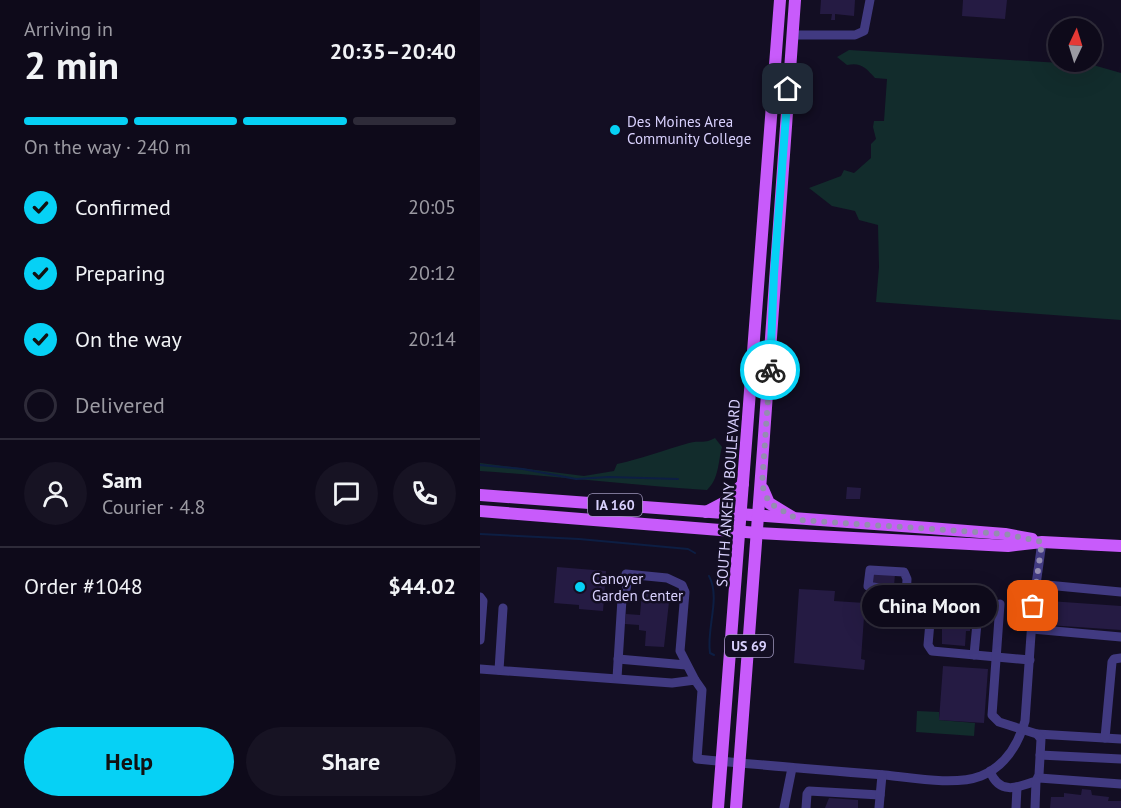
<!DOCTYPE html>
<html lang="en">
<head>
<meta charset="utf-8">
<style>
	:root { --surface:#0e0a1a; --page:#171323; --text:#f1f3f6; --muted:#9b9aa2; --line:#2e2b39; --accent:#06d1f5 }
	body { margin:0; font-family:"PT Sans",sans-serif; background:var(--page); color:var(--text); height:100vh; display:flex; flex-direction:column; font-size:22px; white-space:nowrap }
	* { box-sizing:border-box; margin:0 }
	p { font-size:20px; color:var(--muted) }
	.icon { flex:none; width:33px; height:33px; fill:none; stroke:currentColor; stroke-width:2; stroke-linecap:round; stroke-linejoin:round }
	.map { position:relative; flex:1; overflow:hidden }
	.panel { display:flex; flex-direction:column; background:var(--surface); width:480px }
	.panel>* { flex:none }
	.needle { width:39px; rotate:4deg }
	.buttons { position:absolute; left:568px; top:18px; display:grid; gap:12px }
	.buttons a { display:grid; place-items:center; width:54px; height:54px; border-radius:50%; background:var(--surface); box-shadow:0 6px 24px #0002,0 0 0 2px var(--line); font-size:30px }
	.pin { position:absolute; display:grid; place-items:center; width:51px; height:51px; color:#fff; margin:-26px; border-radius:12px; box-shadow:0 3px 9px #0006 }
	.courier { position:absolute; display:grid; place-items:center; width:60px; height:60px; margin:-30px; border:4px solid #06d1f5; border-radius:50%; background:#fff; color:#222; box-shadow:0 2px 8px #0007 }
	.bubble { position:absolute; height:42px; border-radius:21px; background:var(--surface); box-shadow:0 6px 24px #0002,0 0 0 2px var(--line); font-size:20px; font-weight:600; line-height:42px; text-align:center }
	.head em { font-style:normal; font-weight:600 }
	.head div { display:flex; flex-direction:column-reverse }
	.head { display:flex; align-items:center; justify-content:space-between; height:102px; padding:0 24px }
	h1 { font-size:39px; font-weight:600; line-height:45px }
	.bar { display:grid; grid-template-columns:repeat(4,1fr); gap:9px 6px; align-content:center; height:72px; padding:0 24px }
	.bar i { height:8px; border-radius:4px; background:var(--line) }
	.bar .selected { background:var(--accent) }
	.bar p { grid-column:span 4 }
	.line { display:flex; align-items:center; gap:15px; padding:0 24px; border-top:2px solid var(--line) }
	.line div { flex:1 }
	.round { display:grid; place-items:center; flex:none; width:63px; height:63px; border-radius:32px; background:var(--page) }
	ol { padding:0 24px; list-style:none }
	li { display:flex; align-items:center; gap:18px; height:66px }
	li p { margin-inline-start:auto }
	li .icon { padding:6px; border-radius:50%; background:var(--accent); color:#111; stroke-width:4 }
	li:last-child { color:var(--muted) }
	li i { width:33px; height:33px; border:3px solid var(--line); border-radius:50% }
	.primary-button { display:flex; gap:12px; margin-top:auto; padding:12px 24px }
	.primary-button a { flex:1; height:69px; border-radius:36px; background:var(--accent); color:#111; font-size:24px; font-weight:600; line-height:69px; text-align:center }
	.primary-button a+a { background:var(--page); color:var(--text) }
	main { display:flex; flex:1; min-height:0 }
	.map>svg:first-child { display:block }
	.green { fill:#122c2c }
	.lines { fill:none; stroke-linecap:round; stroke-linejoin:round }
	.stream { stroke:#0d1e43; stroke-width:2 }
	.building { fill:#251b43 }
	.minor { stroke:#413a81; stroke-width:9 }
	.major { stroke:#c85bfb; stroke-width:12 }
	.done { stroke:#948db1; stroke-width:6; stroke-dasharray:0 10.8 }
	.route { stroke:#06d1f5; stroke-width:8 }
	.poi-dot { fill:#06d1f5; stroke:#130e23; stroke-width:2 }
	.labels { text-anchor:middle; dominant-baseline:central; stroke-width:5; stroke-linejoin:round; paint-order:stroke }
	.shield { fill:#130e23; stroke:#9e96bc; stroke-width:1.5 }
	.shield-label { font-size:14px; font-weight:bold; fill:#d9d1fe }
	.poi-label { font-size:15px; fill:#d9d1fe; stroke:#130e23; text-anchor:start }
	.street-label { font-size:15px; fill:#d9d1fe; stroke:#130e23 }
</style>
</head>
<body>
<main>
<section class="panel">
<div class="head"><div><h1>2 min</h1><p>Arriving in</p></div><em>20:35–20:40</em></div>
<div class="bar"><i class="selected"></i><i class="selected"></i><i class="selected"></i><i></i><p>On the way · 240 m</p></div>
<ol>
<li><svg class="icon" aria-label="check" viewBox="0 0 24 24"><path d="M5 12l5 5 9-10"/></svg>Confirmed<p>20:05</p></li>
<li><svg class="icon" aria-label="check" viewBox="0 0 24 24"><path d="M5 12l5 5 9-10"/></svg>Preparing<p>20:12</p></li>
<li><svg class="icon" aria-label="check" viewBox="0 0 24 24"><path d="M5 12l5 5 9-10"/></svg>On the way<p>20:14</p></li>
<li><i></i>Delivered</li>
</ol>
<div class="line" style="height:108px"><a class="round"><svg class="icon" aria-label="person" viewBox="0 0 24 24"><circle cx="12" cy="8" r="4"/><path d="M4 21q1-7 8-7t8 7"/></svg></a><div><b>Sam</b><p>Courier · 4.8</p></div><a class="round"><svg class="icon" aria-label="chat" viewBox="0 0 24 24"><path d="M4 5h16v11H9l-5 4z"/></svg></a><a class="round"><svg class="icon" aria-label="phone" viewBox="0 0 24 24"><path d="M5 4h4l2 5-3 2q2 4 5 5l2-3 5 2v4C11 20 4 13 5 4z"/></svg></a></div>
<div class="line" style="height:78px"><div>Order #1048</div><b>$44.02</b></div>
<div class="primary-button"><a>Help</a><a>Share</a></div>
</section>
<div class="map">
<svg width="641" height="808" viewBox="0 0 641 808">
	<rect width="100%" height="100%" fill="#130e23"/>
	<g class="green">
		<path d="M369,50L613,65L641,73V320L396,302L399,267L398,225L379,220L375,211L352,206L329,188L361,176L364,170L374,173L391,158V144L396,139L393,127L394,121H404L407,79L395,78C386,68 381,62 367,65L357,57Z"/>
		<path d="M235,438L242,447C238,462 239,479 227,490C150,485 76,476 0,471V463L104,476L134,471L137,464C161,459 184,450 209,443C219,440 225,444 235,438Z"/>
		<polygon points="437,711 459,712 459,720 495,723 494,736 436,732"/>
	</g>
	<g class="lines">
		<g class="stream">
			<polyline points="0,465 43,469 96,479 129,477 198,479"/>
			<polyline points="0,534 99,539 208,549 215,553"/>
			<path d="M229,576C241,598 226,629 230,653L234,655"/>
		</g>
	</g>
	<g class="building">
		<polygon points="341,0 375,0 374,16 355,14 355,20 351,20 352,14 340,14"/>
		<polygon points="483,0 527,0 525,19 482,16"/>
		<polygon points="367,487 381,488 380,499 366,499"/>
		<polygon points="77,567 126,571 123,611 99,609 99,605 74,603"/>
		<polygon points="393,573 415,574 414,586 392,584"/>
		<polygon points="319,589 355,591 354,601 385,603 381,659 385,660 384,670 314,663"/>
		<polygon points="186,590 193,599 189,602 184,647 165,646 166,631 159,630 159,625 145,624 146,614 160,615 162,592 182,594"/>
		<polygon points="569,601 641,606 641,630 568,625"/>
		<polygon points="462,609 490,611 490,631 486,631 485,646 462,644"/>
		<polygon points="463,666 508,669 504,723 459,720"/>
		<polygon points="602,789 611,790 612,795 629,797 628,801 641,801 641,808 570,808 571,797 584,797 584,793 601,795"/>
		<polygon points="349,798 378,800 378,808 345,808"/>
	</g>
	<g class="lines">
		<g class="minor">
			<polyline points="312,35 375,35 384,31 390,0"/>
			<polyline points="556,584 641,592"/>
			<polyline points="0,597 3,601 0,640"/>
			<polyline points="406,597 403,589 388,586 390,570 424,572 427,579 426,598"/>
			<polyline points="452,599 448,645 452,651 550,660"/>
			<polyline points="552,629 641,637"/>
			<polyline points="494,655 499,602"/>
			<polyline points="138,659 206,665"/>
			<path d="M0,669L192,683L215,680L222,690L217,759C280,765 342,770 405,775C433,778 475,786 501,776C526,766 538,745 545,721L553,606L562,542"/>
			<polyline points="19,670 23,608"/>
			<path d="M137,678L142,599C147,590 148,584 146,574L187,578L202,585L205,592L200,651L215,680"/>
			<polyline points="557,734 641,739"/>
			<polyline points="625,738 632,662 634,659 641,658"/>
			<polyline points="560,755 641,759"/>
			<path d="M510,771C519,795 537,788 556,781L559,775L561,739L557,734L519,722L512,715L520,604"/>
			<polyline points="559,778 641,784"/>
			<polyline points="304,808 312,768"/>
			<polyline points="326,808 327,794 329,791 400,795"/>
			<polyline points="399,808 402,775"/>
			<polyline points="536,808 537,787"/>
			<polyline points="555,808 556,781"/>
		</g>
		<g class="major">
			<polyline points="283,489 289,503 312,517"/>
			<polyline points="0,495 449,528 525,534 552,539"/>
			<polyline points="0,511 278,533 528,546 562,542 641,546"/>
			<polyline points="226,512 245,502 263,484"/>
			<polyline points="238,808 300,0"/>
			<path d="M256,808C278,539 295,269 315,0"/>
		</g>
	</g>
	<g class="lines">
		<polyline class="done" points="290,370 282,485 289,503 319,520 525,534 562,542 553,606"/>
		<polyline class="route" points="290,370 294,274 308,89"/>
	</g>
	<g class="poi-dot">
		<circle cx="135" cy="130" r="6"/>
		<circle cx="100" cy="587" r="6"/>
	</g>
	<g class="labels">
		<g class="shield">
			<rect x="108" y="494" width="54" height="22" rx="4.5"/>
			<rect x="245" y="635" width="48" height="22" rx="4.5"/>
		</g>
		<g class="shield-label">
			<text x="135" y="505">IA 160</text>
			<text x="269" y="646">US 69</text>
		</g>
		<g class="poi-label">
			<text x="147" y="121">Des Moines Area<tspan x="147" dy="17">Community College</tspan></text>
			<text x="112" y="578">Canoyer<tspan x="112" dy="17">Garden Center</tspan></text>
		</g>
		<g class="street-label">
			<text transform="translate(248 493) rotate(-86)">SOUTH ANKENY BOULEVARD</text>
		</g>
	</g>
</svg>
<div class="buttons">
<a><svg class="needle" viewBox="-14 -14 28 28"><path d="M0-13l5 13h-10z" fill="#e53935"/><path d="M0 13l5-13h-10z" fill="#9b9aa2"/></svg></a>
</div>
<div class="pin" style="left:553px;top:606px;background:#ea580c"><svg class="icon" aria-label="bag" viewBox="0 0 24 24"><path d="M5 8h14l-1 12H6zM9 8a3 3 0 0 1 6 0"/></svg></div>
<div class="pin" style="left:308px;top:89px;background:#1f2937"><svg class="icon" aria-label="home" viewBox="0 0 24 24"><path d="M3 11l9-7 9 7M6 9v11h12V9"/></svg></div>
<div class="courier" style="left:290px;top:370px"><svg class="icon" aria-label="bike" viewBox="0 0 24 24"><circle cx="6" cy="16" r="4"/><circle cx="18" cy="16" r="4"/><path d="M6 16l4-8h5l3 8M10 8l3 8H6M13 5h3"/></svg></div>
<div class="bubble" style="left:382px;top:585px;width:135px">China Moon</div>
</div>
</main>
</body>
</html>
